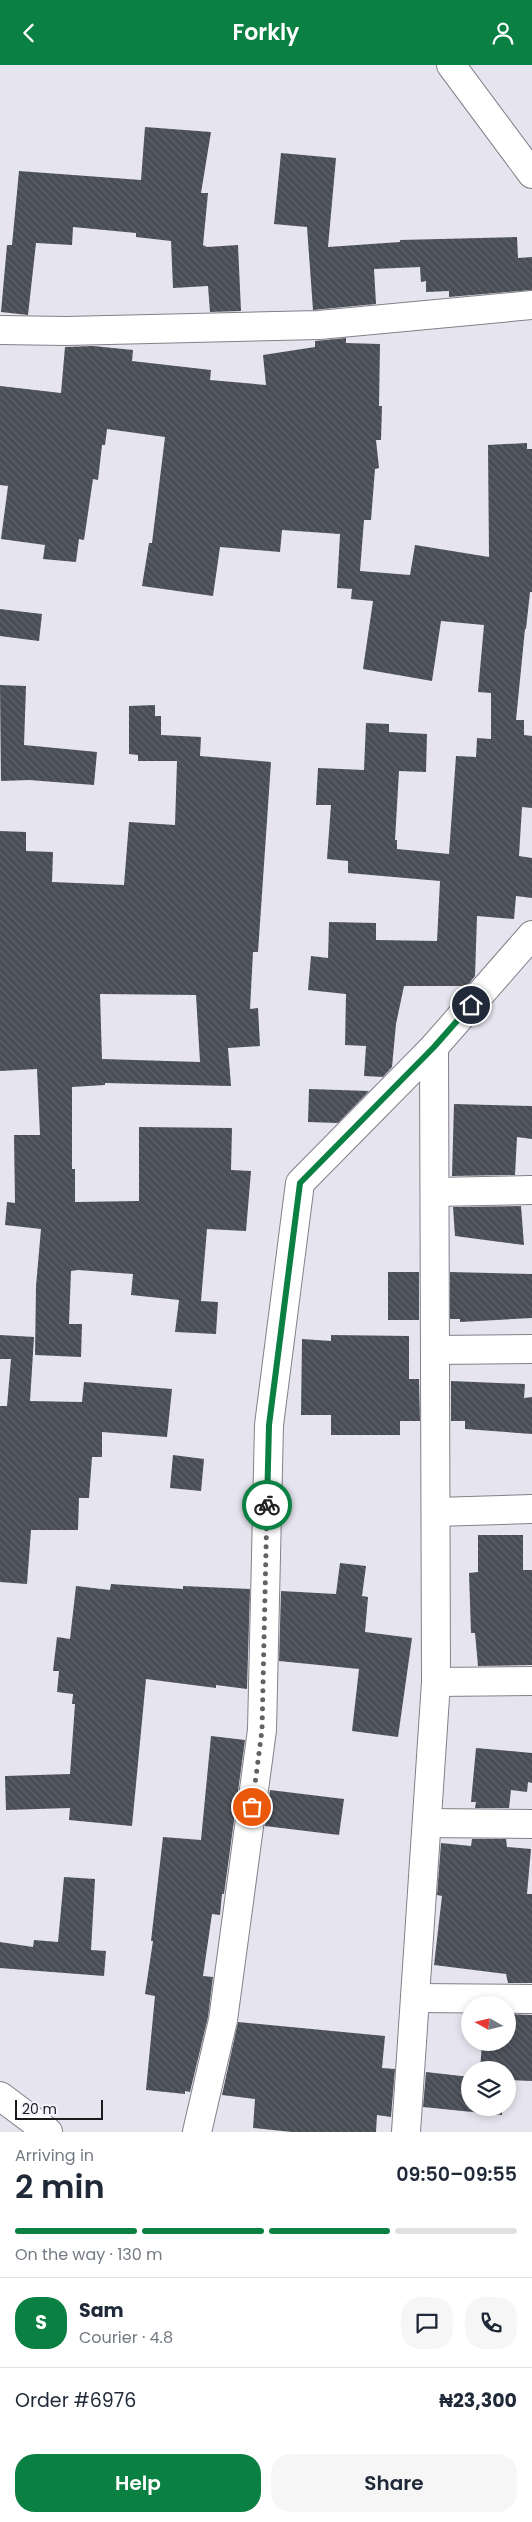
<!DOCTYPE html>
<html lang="en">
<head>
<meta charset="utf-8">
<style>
	:root { --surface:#fff; --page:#f6f6f7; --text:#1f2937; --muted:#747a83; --line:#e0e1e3; --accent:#0b8043 }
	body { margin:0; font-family:Poppins,sans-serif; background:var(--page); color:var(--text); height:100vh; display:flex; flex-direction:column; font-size:19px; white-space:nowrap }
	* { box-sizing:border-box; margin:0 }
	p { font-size:16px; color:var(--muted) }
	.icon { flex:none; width:28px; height:28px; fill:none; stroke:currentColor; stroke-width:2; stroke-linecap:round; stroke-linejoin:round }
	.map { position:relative; height:2067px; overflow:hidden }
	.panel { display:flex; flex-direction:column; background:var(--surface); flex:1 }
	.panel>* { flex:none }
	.needle { width:32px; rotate:278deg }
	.fabs { position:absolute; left:461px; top:1931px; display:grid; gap:10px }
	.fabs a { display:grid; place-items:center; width:55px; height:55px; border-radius:50%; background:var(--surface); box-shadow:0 2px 8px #0003; font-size:25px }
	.scale { position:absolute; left:15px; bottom:12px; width:88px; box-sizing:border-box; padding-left:5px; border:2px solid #1b1a1d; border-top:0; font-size:14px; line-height:18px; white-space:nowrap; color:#1b1a1d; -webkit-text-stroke:4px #f4f1fc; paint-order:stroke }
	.pin { position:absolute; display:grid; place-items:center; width:42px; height:42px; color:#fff; margin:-21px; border:2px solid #fff; border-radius:50%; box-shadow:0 1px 5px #0007 }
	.courier { position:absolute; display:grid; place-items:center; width:50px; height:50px; margin:-25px; border:4px solid #0b8043; border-radius:50%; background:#fff; color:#222; box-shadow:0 1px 6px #0007 }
	.overview em { font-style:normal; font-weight:600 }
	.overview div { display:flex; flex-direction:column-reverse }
	.overview { display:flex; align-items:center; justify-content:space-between; height:85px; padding:0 15px }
	h1 { font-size:32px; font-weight:600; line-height:38px }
	.bar { display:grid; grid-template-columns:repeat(4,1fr); gap:8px 5px; align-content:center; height:60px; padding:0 15px }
	.bar i { height:6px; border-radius:4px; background:var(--line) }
	.bar .on { background:var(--accent) }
	.bar p { grid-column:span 4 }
	.line { display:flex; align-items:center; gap:12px; padding:0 15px; border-top:1px solid var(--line) }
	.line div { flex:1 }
	.round { display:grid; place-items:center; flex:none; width:52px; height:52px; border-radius:20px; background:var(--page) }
	.cta { display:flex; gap:10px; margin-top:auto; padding:10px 15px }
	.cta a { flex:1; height:58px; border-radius:20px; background:var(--accent); color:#fff; font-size:20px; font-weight:600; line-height:58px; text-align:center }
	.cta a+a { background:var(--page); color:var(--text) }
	header { display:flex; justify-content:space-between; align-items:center; height:65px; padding:0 15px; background:var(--accent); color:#fff; font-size:22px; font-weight:600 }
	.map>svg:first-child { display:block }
	.building { fill:url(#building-back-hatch); fill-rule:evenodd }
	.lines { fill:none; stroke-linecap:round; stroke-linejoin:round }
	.minor-casing { stroke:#828089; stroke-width:30 }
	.minor { stroke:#fff; stroke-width:28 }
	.done { stroke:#626166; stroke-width:5; stroke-dasharray:0 9 }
	.route { stroke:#0b8043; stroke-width:6 }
</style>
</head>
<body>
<header><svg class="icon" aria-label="back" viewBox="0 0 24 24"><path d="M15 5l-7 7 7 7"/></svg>Forkly<svg class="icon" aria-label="person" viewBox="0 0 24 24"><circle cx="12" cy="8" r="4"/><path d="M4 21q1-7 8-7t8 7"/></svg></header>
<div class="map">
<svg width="532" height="2067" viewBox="0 0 532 2067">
	<defs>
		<pattern id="building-back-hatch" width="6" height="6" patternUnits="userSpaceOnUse" patternTransform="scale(1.25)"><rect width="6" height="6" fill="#494d55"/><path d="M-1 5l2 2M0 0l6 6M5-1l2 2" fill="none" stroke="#606369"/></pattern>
	</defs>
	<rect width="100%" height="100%" fill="#e6e4ee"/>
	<g class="building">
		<polygon points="145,62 211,67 201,128 208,128 203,180 207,182 238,180 241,246 210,247 208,221 173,223 171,176 136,172 136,168 73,162 72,180 36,178 28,250 1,247 7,180 12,180 19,106 141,115"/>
		<polygon points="281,88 336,93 328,182 400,177 400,175 517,172 518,193 532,192 532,225 449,232 449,226 426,227 426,216 421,217 420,202 374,204 376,239 313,245 307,162 274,159"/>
		<polygon points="346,273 346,278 380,279 379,341 382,341 381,375 376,375 379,403 375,404 371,455 364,455 360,506 410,510 415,480 489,492 488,380 527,378 527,384 532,384 532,527 530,527 526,564 525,564 516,655 524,655 524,670 532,671 532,743 522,742 519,791 532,793 532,833 516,831 514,854 477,851 475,911 467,921 404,921 396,959 392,1002 383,1012 364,1011 366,981 345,980 346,929 308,925 311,891 328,893 329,857 376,858 376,875 437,876 440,816 348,808 348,796 327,794 331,740 316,740 318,703 364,705 366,658 389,659 389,667 427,669 426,707 399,706 395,775 397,775 397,784 449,789 456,691 476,692 477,673 491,674 491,628 478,627 484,560 441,556 432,616 363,604 373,536 351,534 352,524 337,523 340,469 282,465 280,487 220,482 213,531 142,521 149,478 152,478 165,372 107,364 105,380 102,380 98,415 93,414 84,475 79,474 76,497 43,494 45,480 1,474 8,421 0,420 0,321 61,328 65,282 93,281 133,285 132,296 211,305 210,315 266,320 263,290 315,282 315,276"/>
		<polygon points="0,544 42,549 39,576 0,571"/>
		<polygon points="0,620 26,621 24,680 97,687 94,720 29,715 1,716"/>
		<path d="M155,640V651H161V670L201,672L200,691L271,697L258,887H253L250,944L258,943L260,981L228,983L231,1021L105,1018V1020L72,1022V1104H75V1137L139,1136V1062L232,1063L231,1105L251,1106L246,1166L207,1164L201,1236L218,1237L216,1269L175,1267L179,1235L131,1230L133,1209L78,1205L71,1206L69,1259H82L81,1292L35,1290L36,1221L41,1164L5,1160L7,1137L15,1138L14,1070H40L37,1004L0,1006V766L26,767V786L53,787L52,817L124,820L129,757L175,760L177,696H138V690L129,689V641ZM100,929L196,930L200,997L102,994Z"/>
		<polygon points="309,1024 369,1026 338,1058 308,1057"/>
		<polygon points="454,1039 532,1041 532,1074 517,1072 515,1110 452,1111"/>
		<polygon points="521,1141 524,1180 455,1171 453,1142"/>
		<rect x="388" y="1207" width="31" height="48"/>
		<polygon points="450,1207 532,1209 532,1253 460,1257 460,1254 450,1254"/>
		<polygon points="0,1270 34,1272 30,1336 82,1337 84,1317 172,1324 167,1372 102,1367 102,1392 92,1392 89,1433 79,1433 78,1465 31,1465 27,1519 0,1517 0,1341 7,1341 11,1294 0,1294"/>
		<polygon points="331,1270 409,1271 409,1314 419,1314 420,1356 400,1356 400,1370 331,1370 331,1350 301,1350 302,1274 331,1276"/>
		<polygon points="451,1316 525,1319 524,1333 532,1332 532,1369 465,1364 465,1356 451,1356"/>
		<polygon points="173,1390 204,1394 201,1426 170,1423"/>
		<polygon points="478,1470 523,1470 523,1505 532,1505 532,1600 478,1601 475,1568 471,1568 469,1508 478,1507"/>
		<polygon points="340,1498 366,1501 362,1531 368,1532 365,1567 412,1573 398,1672 352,1666 359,1604 279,1596 281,1526 336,1529"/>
		<polygon points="111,1519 183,1524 183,1521 250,1524 247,1624 216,1620 216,1623 146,1614 132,1761 69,1755 70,1743 6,1745 5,1711 70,1709 75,1639 72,1639 73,1629 57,1627 59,1606 53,1606 57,1572 70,1574 76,1521 110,1525"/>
		<polygon points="211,1671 245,1675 224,1829 222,1829 220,1850 212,1849 203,1911 213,1912 208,1952 190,2027 185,2026 185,2029 146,2025 155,1931 145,1929 153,1876 151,1876 163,1772 201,1775"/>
		<polygon points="476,1683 532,1688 532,1718 528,1717 527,1727 511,1725 509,1743 475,1743 476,1737 471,1737"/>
		<polygon points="270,1725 344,1734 339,1770 265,1761"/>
		<polygon points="472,1774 506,1774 507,1782 531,1784 527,1829 532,1829 532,1918 508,1918 506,1909 434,1900 442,1831 437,1830 441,1778 471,1781"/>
		<polygon points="64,1812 95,1814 91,1885 106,1886 104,1911 0,1903 0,1877 33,1882 34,1875 58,1877"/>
		<polygon points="508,1949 532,1950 532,2016 508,2015 508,2005 480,2005 482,1978 508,1978"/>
		<polygon points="238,1957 385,1971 382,2003 395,2004 391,2052 377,2050 376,2067 292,2067 253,2063 255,2034 222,2030"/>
		<polygon points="426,2007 470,2012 470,2042 502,2042 502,2050 423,2042"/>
	</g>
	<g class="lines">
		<defs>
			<g id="minor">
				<polyline points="451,0 532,109"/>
				<polyline points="0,265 66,266 319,260 532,240"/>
				<polyline points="435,1127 532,1125"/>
				<polyline points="435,1285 532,1284"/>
				<polyline points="436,1447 532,1444"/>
				<polyline points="436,1617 532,1616"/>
				<polyline points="427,1758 532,1759"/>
				<polyline points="415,1933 532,1934"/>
				<polyline points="0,2031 48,2067"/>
				<polyline points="197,2067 223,1955 262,1665 269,1360 300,1118 434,982 532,870"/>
				<polyline points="406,2067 436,1617 434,982"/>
			</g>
		</defs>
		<use href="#minor" class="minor-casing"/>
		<use href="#minor" class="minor"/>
	</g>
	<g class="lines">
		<polyline class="done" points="252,1742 262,1665 267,1440"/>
		<polyline class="route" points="267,1440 269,1360 300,1118 434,982 471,940"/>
	</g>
</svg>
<div class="fabs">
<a><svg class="needle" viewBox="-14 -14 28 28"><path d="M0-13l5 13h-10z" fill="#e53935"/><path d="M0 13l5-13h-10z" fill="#747a83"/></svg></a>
<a><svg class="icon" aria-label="layers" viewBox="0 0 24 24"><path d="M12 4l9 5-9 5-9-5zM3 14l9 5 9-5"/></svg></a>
</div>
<div class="scale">20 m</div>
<div class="pin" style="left:252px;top:1742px;background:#ea580c"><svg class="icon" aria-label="bag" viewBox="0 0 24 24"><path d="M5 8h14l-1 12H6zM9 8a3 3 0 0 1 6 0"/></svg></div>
<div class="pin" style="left:471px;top:940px;background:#1f2937"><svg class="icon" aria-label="home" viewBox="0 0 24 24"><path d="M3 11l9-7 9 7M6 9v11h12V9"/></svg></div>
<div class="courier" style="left:267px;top:1440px"><svg class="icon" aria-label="bike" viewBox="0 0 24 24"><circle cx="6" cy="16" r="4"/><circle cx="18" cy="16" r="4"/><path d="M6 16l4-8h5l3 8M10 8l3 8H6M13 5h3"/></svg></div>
</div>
<section class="panel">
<div class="overview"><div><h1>2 min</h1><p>Arriving in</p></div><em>09:50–09:55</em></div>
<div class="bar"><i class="on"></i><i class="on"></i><i class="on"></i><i></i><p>On the way · 130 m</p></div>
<div class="line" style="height:90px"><b class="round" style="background:var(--accent);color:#fff">S</b><div><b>Sam</b><p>Courier · 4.8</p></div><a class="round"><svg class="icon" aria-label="chat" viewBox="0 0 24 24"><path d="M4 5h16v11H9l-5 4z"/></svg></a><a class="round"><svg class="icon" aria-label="phone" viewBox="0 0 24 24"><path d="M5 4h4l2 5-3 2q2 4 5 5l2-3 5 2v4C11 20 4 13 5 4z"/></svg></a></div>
<div class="line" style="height:65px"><div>Order #6976</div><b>₦23,300</b></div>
<div class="cta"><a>Help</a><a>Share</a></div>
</section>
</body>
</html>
